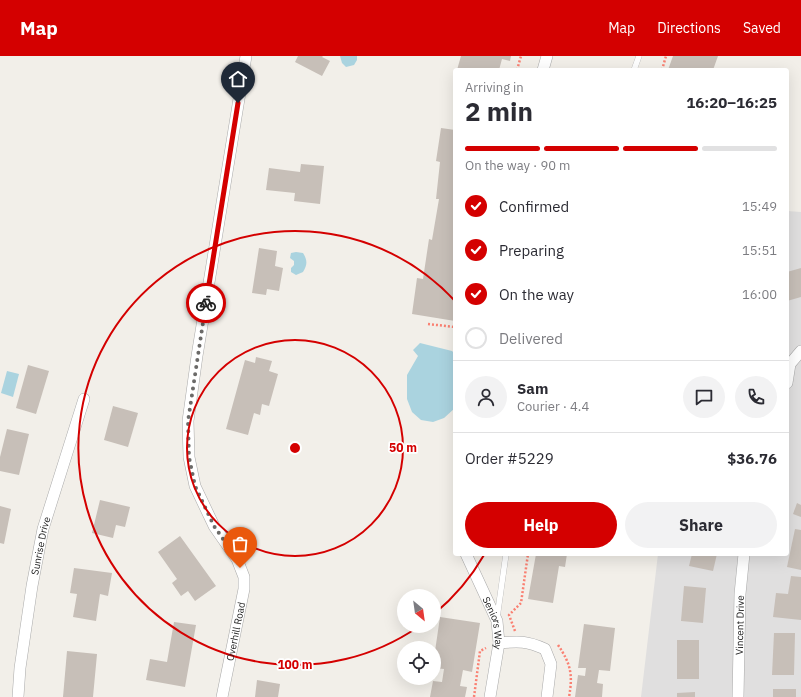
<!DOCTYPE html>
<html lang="en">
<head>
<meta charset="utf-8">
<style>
	:root { --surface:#fff; --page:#f2f2f3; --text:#2b2b33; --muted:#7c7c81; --line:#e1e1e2; --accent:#d40000 }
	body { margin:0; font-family:"IBM Plex Sans",sans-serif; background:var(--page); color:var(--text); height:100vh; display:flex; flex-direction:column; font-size:15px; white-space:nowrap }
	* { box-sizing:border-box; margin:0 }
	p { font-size:13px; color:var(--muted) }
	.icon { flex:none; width:22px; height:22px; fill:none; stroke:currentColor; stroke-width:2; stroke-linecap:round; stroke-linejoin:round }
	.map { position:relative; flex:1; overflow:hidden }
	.side { position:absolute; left:453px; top:12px; width:336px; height:488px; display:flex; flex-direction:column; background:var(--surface); border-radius:4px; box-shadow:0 4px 16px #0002 }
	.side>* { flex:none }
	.needle { width:26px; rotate:151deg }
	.controls { position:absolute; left:397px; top:533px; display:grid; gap:8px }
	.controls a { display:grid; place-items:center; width:44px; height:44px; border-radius:50%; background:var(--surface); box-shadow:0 4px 16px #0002; font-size:20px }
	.pin { position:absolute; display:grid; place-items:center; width:34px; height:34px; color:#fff; margin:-41px -17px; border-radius:50% 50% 50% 0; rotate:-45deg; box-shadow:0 0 4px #0007 }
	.pin .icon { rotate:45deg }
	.courier { position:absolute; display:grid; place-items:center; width:40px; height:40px; margin:-20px; border:3px solid #d40000; border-radius:50%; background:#fff; color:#222; box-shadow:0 1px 5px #0007 }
	.headline em { font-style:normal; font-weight:800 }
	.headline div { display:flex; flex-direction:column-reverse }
	.headline { display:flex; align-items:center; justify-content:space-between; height:68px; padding:0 12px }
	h1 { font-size:26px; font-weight:800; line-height:30px }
	.bar { display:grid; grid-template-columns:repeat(4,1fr); gap:6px 4px; align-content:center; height:48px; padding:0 12px }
	.bar i { height:5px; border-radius:3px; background:var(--line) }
	.bar .current { background:var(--accent) }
	.bar p { grid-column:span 4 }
	.line { display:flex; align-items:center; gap:10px; padding:0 12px; border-top:1px solid var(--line) }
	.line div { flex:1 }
	.round { display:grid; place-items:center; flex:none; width:42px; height:42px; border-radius:21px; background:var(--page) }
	ol { padding:0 12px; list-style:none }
	li { display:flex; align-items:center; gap:12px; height:44px }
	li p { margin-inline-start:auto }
	li .icon { padding:4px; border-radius:50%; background:var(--accent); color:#fff; stroke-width:4 }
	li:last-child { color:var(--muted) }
	li i { width:22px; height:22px; border:2px solid var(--line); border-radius:50% }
	.cta { display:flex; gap:8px; margin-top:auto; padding:8px 12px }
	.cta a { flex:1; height:46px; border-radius:24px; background:var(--accent); color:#fff; font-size:16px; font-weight:800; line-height:46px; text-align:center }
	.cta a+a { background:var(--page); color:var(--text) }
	header { display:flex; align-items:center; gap:24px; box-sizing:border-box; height:56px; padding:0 20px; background:var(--accent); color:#fff }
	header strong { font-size:19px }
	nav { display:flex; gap:22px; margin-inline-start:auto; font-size:14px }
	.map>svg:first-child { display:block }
	.residential { fill:#e0dfdf }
	.water { fill:#aad3df }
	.building { fill:#c7bfb8 }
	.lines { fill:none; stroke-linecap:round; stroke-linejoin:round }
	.lane-casing { stroke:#a9a9a9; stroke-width:6 }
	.street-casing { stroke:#a9a9a9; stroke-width:12 }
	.path { stroke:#fa8072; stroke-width:2.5; stroke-dasharray:2 2; stroke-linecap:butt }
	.lane { stroke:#fff; stroke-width:5.5 }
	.street { stroke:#fff; stroke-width:11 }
	.done { stroke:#6b6a68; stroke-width:4; stroke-dasharray:0 7.2 }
	.route { stroke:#d40000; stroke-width:5 }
	.ring { fill:none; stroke:#d40000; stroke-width:2 }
	.labels { text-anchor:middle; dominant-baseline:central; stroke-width:3.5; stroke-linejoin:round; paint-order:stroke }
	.street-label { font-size:10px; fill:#222; stroke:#fff }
	.centre { fill:#d40000; stroke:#fff; stroke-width:2 }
	.ring-label { font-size:12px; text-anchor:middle; font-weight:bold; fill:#d40000; stroke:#fff; stroke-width:3.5; stroke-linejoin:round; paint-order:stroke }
</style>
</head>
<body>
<header>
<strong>Map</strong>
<nav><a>Map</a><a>Directions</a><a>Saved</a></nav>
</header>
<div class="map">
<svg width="801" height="641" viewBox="0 0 801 641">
	<rect width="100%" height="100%" fill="#f2efe9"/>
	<polygon class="residential" points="787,155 801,156 801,641 641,641 658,498 787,498"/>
	<g class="water">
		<polygon points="340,0 357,0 357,4 354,9 346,11 342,7"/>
		<path d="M296,196L303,197C308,205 307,209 303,216L296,219L291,216V212L294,209V205L290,202L291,197Z"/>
		<polygon points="420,287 452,295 455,298 455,352 444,362 433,366 421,364 412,356 407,343 407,319 418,300 413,294"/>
		<polygon points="7,315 19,318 13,341 1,337"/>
	</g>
	<g class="building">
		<polygon points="298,0 323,0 322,1 330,5 322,20 295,6"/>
		<polygon points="461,0 511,0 510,5 502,3 499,14 457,14"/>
		<polygon points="673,0 718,0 713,14 668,14"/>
		<polygon points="441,72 455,74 455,265 412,258 417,222 423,223 429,183 432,184 439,143 436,143 440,106 436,105"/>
		<polygon points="301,108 324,110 320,148 294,145 295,137 266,134 269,112 300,116"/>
		<polygon points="259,192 277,195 275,210 283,212 279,235 267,233 266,239 252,237"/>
		<polygon points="801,212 801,241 787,245 787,216"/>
		<polygon points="256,301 272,305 269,315 278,318 269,350 262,348 260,359 254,357 248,379 226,373 245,304 255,307"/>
		<polygon points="28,309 49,315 36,358 16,352"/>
		<polygon points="113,350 138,357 128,391 104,384"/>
		<polygon points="7,373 29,378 19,419 0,415 0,401"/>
		<polygon points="100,444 130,451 125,471 116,469 113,482 92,477"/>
		<polygon points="797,447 801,449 801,461 793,458"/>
		<polygon points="0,450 11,453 4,488 0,487"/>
		<polygon points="795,473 801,474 801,514 787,511"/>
		<polygon points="180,480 216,530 195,545 188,535 181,540 172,527 177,523 158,496"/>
		<polygon points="536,498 567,498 565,511 559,510 553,547 528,543"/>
		<polygon points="692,498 717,498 713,515 689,510"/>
		<polygon points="74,512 112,517 108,540 100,538 96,565 73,561 77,538 70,537"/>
		<polygon points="791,520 801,521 801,564 773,561 776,537 788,538"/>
		<polygon points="684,530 706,532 703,567 681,565"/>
		<polygon points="440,561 480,567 472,616 463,614 460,630 467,631 465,641 430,641 433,625 442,626 444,613 434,612 434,602"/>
		<polygon points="174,566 196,569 185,631 146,624 150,603 167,606"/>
		<polygon points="584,568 615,572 610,615 599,614 597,627 603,628 602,641 575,641 578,619 585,620 586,612 578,612"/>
		<polygon points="774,577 795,577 794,619 772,619"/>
		<rect x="677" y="584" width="22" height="39"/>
		<polygon points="67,595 97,598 93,641 63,641"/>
		<polygon points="257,624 280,628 278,641 255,641"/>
		<rect x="773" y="633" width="23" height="8"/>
		<polygon points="695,636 695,641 677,641 677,637"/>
	</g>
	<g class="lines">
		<defs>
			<g id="lane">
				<polyline points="634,14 639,0"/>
				<polyline points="497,562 506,498"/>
			</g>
			<g id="street">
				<polyline points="543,14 547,0"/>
				<polyline points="787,327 790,308 801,295"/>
				<path id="s1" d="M466,498L497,565L499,587L490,641"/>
				<path d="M499,587C519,585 527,585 545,593L551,608L547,641"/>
				<path id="s2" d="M18,641L20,612L32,530L43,473L84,343"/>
				<path id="s3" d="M222,641L244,533V521L237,503L214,470L195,430L189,401L188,365L197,300L246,0"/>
				<path id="s4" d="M738,641L740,538L744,498"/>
			</g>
		</defs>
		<use href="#lane" class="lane-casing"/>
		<use href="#street" class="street-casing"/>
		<g class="path">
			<polyline points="517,14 521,0"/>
			<polyline points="662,14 666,0"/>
			<polyline points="428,268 455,271"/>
			<polyline points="515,575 509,559 521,547 528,498"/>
			<path d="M558,589C571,608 573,619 569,641"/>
			<polyline points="474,641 480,595 486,592"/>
		</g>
		<use href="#lane" class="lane"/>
		<use href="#street" class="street"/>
	</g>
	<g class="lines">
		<polyline class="done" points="206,247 188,365 189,401 195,430 214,470 237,503 240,512"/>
		<polyline class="route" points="206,247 238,47"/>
	</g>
	<g class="ring">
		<circle cx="295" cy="392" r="108"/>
		<path d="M484 499A217 217 0 0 1 434 558M418 571A217 217 0 1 1 455 245"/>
	</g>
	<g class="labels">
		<g class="street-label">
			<text stroke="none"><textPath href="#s2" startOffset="153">Sunrise Drive</textPath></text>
			<text stroke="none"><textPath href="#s1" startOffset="75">Seniors Way</textPath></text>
			<text stroke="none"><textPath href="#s4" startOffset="72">Vincent Drive</textPath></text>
			<text stroke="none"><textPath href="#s3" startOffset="67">Overhill Road</textPath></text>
		</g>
	</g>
	<circle cx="295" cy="392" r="6" class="centre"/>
	<g class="ring-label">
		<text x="403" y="396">50 m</text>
		<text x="295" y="613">100 m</text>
	</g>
</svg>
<div class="controls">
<a><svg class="needle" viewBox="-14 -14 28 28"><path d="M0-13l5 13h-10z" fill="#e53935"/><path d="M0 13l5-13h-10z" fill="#7c7c81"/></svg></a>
<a><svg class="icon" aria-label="locate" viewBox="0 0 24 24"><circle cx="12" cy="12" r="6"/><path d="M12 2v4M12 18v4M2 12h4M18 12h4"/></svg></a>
</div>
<div class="pin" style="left:240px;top:512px;background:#ea580c"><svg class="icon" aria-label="bag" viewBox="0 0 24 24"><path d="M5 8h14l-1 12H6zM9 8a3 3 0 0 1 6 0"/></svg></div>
<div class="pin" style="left:238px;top:47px;background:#1f2937"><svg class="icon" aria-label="home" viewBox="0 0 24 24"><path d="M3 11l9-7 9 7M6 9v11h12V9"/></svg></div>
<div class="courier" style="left:206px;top:247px"><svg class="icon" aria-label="bike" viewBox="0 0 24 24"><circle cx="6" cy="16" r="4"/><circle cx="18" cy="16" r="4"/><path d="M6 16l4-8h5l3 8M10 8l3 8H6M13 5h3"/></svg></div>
<section class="side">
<div class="headline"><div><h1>2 min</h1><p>Arriving in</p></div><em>16:20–16:25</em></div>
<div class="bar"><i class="current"></i><i class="current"></i><i class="current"></i><i></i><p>On the way · 90 m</p></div>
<ol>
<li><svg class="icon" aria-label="check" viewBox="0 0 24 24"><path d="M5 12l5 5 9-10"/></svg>Confirmed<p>15:49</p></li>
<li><svg class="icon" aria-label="check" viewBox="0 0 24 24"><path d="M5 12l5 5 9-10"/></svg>Preparing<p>15:51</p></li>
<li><svg class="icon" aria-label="check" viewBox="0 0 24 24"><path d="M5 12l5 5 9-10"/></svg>On the way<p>16:00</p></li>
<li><i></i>Delivered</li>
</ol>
<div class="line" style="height:72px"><a class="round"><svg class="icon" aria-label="person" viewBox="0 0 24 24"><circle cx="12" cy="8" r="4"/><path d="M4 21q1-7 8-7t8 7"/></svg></a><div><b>Sam</b><p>Courier · 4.4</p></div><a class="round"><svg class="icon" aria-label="chat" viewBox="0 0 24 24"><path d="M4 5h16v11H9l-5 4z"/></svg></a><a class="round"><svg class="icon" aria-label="phone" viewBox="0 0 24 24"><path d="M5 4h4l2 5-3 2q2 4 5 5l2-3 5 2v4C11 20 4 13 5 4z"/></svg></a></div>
<div class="line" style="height:52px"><div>Order #5229</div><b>$36.76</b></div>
<div class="cta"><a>Help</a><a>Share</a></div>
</section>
</div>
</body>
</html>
